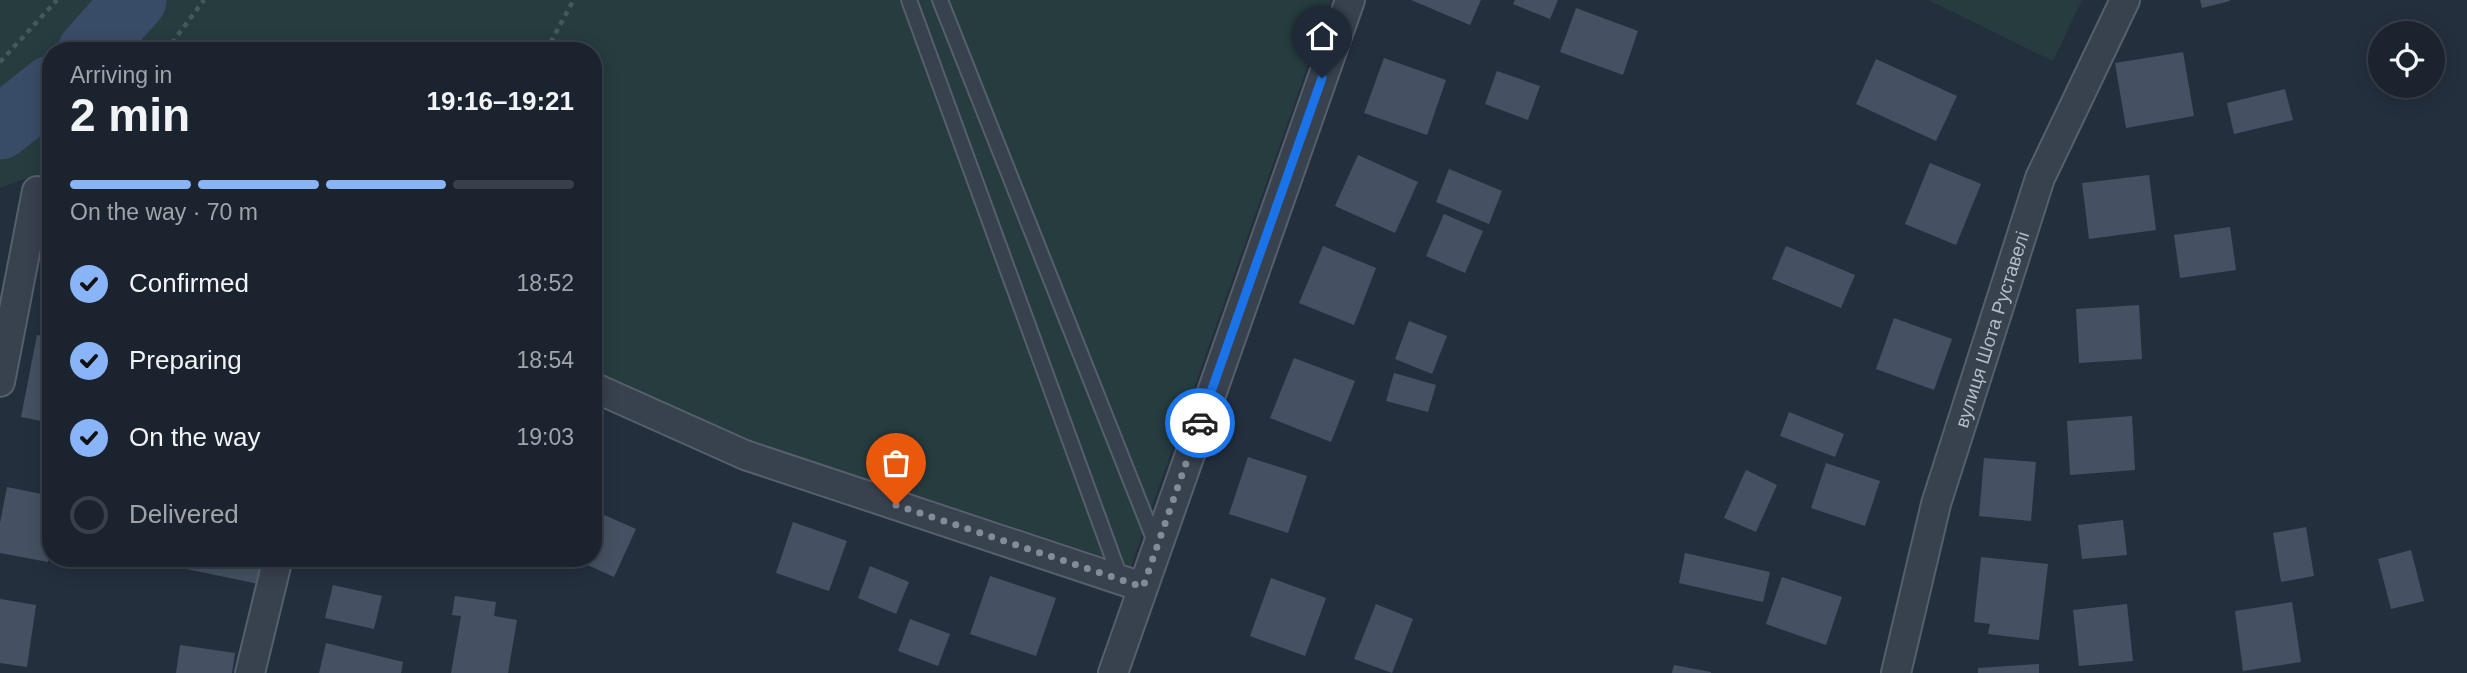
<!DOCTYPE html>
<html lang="en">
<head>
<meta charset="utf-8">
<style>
	:root { --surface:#1b232e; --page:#242b36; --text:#f1f3f6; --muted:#a0a4aa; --line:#39404a; --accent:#8ab4f8 }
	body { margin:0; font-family:Arial,sans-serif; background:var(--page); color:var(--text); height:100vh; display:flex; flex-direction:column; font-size:26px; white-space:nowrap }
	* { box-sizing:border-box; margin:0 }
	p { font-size:23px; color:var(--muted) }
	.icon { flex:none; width:38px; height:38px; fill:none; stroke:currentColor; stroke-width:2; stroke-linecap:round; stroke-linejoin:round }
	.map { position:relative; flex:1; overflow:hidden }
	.side { position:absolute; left:42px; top:42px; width:560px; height:525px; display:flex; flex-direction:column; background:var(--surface); border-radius:28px; box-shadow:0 4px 18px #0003,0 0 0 2px var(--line) }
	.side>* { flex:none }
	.controls { position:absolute; left:2368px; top:21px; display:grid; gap:14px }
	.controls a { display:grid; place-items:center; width:77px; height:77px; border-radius:50%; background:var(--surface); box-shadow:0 4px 18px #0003,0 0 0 2px var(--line); font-size:35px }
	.pin { position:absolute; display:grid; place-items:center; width:60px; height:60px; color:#fff; margin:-72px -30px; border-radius:50% 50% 50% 0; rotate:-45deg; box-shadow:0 0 7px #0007 }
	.pin .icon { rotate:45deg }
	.courier { position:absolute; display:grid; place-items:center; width:70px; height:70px; margin:-35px; border:5px solid #1a73e8; border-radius:50%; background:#fff; color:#222; box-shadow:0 2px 9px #0007 }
	.headline em { font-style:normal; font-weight:800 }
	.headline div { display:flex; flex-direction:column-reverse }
	.headline { display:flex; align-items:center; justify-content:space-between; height:119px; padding:0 28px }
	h1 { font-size:46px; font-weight:800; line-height:52px }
	.bar { display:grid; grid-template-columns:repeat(4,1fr); gap:10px 7px; align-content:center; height:84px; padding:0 28px }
	.bar i { height:9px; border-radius:5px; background:var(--line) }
	.bar .selected { background:var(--accent) }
	.bar p { grid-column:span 4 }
	ol { padding:0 28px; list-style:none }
	li { display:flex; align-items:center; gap:21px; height:77px }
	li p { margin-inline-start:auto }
	li .icon { padding:7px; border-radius:50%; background:var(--accent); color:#111; stroke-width:4 }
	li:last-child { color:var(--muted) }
	li i { width:38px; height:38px; border:4px solid var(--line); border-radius:50% }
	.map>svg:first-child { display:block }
	.green { fill:#263c3f }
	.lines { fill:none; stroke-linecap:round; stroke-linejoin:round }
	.river { stroke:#394c67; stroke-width:63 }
	.building { fill:#455162 }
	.lane-casing { stroke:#565f6c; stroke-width:18 }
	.street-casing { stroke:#565f6c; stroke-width:32 }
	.path { stroke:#44595c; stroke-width:4.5; stroke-dasharray:5 5; stroke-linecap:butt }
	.lane { stroke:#38414e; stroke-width:14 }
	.street { stroke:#38414e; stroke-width:28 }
	.done { stroke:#828b98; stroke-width:7; stroke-dasharray:0 12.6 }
	.route { stroke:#1a73e8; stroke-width:9 }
	.labels { text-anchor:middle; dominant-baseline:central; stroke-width:5; stroke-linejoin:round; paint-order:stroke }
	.street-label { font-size:19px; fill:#b4bcc9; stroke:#1d2633 }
</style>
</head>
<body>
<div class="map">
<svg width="2467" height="673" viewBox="0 0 2467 673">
	<rect width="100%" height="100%" fill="#242f3e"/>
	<g class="green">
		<polygon points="0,0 1331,0 1131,566 740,437 593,371 593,51 51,51 51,181 33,176 0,188"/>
		<polygon points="1928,0 2082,0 2053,61"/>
	</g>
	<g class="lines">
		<g class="river">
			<polyline points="89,51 135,0"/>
			<polyline points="0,128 51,87"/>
		</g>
	</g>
	<g class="building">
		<polygon points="1411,0 1481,0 1470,25"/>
		<polygon points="1515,0 1558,0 1550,19 1513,4"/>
		<polygon points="2200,0 2230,0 2230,1 2202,8"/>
		<polygon points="1576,8 1638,31 1623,75 1560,52"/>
		<polygon points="2183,52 2194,116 2126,128 2115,63"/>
		<polygon points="1384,58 1446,80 1427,135 1364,113"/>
		<polygon points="1876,59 1957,96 1936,141 1856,104"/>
		<polygon points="1497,71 1540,86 1528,120 1485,104"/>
		<polygon points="2285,89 2293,120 2234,134 2227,103"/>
		<polygon points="1358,155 1418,182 1395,233 1335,206"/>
		<polygon points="1930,163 1981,184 1956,245 1905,224"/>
		<polygon points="1449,169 1502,191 1489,224 1436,202"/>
		<polygon points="2149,175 2156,230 2089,239 2082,183"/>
		<polygon points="1444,214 1483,231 1465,273 1426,256"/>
		<polygon points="2230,227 2236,270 2180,278 2174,235"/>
		<polygon points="1323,246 1376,268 1354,325 1299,303"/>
		<polygon points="1786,246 1855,275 1841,308 1772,279"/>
		<polygon points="2139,305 2142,359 2079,363 2076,309"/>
		<polygon points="1894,318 1952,339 1934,390 1876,369"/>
		<polygon points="1409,321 1447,336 1432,374 1395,359"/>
		<polygon points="37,335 51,337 51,423 21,417"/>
		<polygon points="1294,358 1355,381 1331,442 1270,418"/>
		<polygon points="1394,373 1436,385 1428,412 1386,401"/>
		<polygon points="1789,412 1844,434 1835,457 1780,436"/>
		<polygon points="2132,416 2135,470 2070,475 2067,421"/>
		<polygon points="1248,457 1307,476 1288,533 1229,514"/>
		<polygon points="1984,458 2036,462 2031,521 1979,516"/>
		<polygon points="1826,463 1880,481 1865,526 1811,508"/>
		<polygon points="1746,470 1777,485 1756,532 1724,518"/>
		<polygon points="7,487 51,496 51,547 48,562 0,553 0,523"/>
		<polygon points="593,510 636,529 614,577 572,558 593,558"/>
		<polygon points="2123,520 2127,555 2082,559 2078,525"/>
		<polygon points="793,522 847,541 829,591 776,573"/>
		<polygon points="2306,527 2314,576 2281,582 2273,533"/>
		<polygon points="2411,550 2424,601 2391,609 2378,559"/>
		<polygon points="1685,553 1770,572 1763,602 1679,583"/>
		<polygon points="1981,557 2048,564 2039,640 1988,634 1990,624 1974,622"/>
		<polygon points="148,558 264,558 258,584 148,561"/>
		<polygon points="870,566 909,582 896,614 858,598"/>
		<polygon points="990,576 1056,598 1036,656 970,634"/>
		<polygon points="1782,577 1842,597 1826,645 1766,624"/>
		<polygon points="1271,578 1326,598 1305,656 1250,636"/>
		<polygon points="333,585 382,596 374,629 325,618"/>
		<polygon points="455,596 496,602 494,616 517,620 508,673 451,673 461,616 452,615"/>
		<polygon points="0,599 36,605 27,667 0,663"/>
		<polygon points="2292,602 2301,662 2243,671 2235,611"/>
		<polygon points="1376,604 1413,619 1392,673 1354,659"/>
		<polygon points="2127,604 2133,661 2079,666 2073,610"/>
		<polygon points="910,619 950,634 938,666 898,651"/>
		<polygon points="326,643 403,662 401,673 319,673"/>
		<polygon points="180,645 235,653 232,673 176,673"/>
		<polygon points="2039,664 2039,673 1978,673 1978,668"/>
		<polygon points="1674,665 1711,672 1711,673 1672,673"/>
	</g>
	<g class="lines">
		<defs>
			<g id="lane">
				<polyline points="909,0 1121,580"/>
				<polyline points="940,0 1156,544"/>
			</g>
			<g id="street">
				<polyline points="0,382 37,191 51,198"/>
				<polyline points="593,387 745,455 1142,587"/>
				<polyline points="250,673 278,558"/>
				<polyline points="1113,673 1350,0"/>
				<path id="s1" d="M1896,673L1936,504L2040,178L2125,0"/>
			</g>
		</defs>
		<use href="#lane" class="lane-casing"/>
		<use href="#street" class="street-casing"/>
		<g class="path">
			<polyline points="166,51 204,0"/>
			<polyline points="546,51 573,1 575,0"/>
			<polyline points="0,62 57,0"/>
		</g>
		<use href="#lane" class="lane"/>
		<use href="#street" class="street"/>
	</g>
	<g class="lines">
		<polyline class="done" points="896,505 1143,587 1200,423"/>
		<polyline class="route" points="1200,423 1322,78"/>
	</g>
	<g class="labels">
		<g class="street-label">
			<text stroke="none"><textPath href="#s1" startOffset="357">вулиця Шота Руставелі</textPath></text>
		</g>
	</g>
</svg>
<div class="controls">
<a><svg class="icon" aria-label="locate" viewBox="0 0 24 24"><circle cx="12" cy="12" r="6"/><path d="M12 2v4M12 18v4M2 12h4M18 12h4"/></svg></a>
</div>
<div class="pin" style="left:896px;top:505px;background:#ea580c"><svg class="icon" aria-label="bag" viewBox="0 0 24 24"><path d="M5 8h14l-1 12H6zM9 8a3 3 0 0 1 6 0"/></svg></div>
<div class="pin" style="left:1322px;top:78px;background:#1f2937"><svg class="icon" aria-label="home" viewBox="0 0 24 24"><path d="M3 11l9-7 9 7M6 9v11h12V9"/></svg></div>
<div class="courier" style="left:1200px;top:423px"><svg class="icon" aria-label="car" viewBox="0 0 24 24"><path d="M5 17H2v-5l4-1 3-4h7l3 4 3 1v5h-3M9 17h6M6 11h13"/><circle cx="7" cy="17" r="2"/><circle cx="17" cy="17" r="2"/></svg></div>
<section class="side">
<div class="headline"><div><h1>2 min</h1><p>Arriving in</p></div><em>19:16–19:21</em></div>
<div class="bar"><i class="selected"></i><i class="selected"></i><i class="selected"></i><i></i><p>On the way · 70 m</p></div>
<ol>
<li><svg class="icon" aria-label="check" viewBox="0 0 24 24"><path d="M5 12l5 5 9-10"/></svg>Confirmed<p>18:52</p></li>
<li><svg class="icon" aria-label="check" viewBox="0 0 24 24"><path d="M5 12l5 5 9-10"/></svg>Preparing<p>18:54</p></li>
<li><svg class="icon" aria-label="check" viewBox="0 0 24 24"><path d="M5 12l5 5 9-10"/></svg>On the way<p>19:03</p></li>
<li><i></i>Delivered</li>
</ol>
</section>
</div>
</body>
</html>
